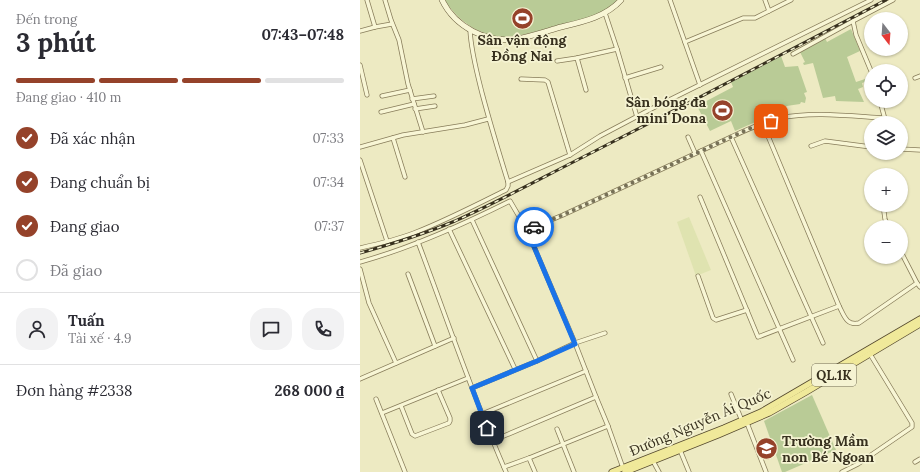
<!DOCTYPE html>
<html lang="vi">
<head>
<meta charset="utf-8">
<style>
	:root { --surface:#fff; --page:#f2f2f3; --text:#2b2b33; --muted:#7c7c81; --line:#e1e1e2; --accent:#95422a }
	body { margin:0; font-family:Lora,serif; background:var(--page); color:var(--text); height:100vh; display:flex; flex-direction:column; font-size:15px; white-space:nowrap }
	* { box-sizing:border-box; margin:0 }
	p { font-size:13px; color:var(--muted) }
	.icon { flex:none; width:22px; height:22px; fill:none; stroke:currentColor; stroke-width:2; stroke-linecap:round; stroke-linejoin:round }
	.map { position:relative; flex:1; overflow:hidden }
	.sheet { display:flex; flex-direction:column; background:var(--surface); width:360px }
	.sheet>* { flex:none }
	.needle { width:26px; rotate:163deg }
	.controls { position:absolute; left:504px; top:12px; display:grid; gap:8px }
	.controls a { display:grid; place-items:center; width:44px; height:44px; border-radius:50%; background:var(--surface); box-shadow:0 1px 3px #0004; font-size:20px }
	.pin { position:absolute; display:grid; place-items:center; width:34px; height:34px; color:#fff; margin:-17px; border-radius:8px; box-shadow:0 2px 6px #0006 }
	.courier { position:absolute; display:grid; place-items:center; width:40px; height:40px; margin:-20px; border:3px solid #1a73e8; border-radius:50%; background:#fff; color:#222; box-shadow:0 1px 5px #0007 }
	.headline em { font-style:normal; font-weight:700 }
	.headline div { display:flex; flex-direction:column-reverse }
	.headline { display:flex; align-items:center; justify-content:space-between; height:68px; padding:0 16px }
	h1 { font-size:26px; font-weight:700; line-height:30px }
	.bar { display:grid; grid-template-columns:repeat(4,1fr); gap:6px 4px; align-content:center; height:48px; padding:0 16px }
	.bar i { height:5px; border-radius:3px; background:var(--line) }
	.bar .on { background:var(--accent) }
	.bar p { grid-column:span 4 }
	.line { display:flex; align-items:center; gap:10px; padding:0 16px; border-top:1px solid var(--line) }
	.line div { flex:1 }
	.round { display:grid; place-items:center; flex:none; width:42px; height:42px; border-radius:16px; background:var(--page) }
	ol { padding:0 16px; list-style:none }
	li { display:flex; align-items:center; gap:12px; height:44px }
	li p { margin-inline-start:auto }
	li .icon { padding:4px; border-radius:50%; background:var(--accent); color:#fff; stroke-width:4 }
	li:last-child { color:var(--muted) }
	li i { width:22px; height:22px; border:2px solid var(--line); border-radius:50% }
	main { display:flex; flex:1; min-height:0 }
	.map>svg:first-child { display:block }
	.farmland { fill:#dfe3b0 }
	.green { fill:#b9cb96 }
	.lines { fill:none; stroke-linecap:round; stroke-linejoin:round }
	.street-casing { stroke:#877c5a; stroke-width:5 }
	.secondary-casing { stroke:#695d3d; stroke-width:6 }
	.primary-casing { stroke:#55492e; stroke-width:7 }
	.street { stroke:#f8f6d5; stroke-width:3.5 }
	.secondary { stroke:#f8f6d5; stroke-width:5 }
	.primary { stroke:#f0e99a; stroke-width:5.5 }
	.rail-casing { stroke:#37301e; stroke-width:3 }
	.rail { stroke:#f5f3d2; stroke-width:1.5; stroke-dasharray:4.5; stroke-linecap:butt }
	.done { stroke:#777157; stroke-width:4; stroke-dasharray:0 7.2 }
	.route { stroke:#1a73e8; stroke-width:5 }
	.labels { text-anchor:middle; dominant-baseline:central; stroke-width:3.5; stroke-linejoin:round; paint-order:stroke }
	.shield { fill:#f5f3d2; stroke:#706a54; stroke-width:1 }
	.shield-label { font-size:13px; font-weight:bold; fill:#37301e }
	.poi-label { font-size:14px; font-weight:bold; fill:#37301e; stroke:#f5f3d2 }
	.street-label { font-size:14px; fill:#37301e; stroke:#f5f3d2 }
</style>
</head>
<body>
<main>
<section class="sheet">
<div class="headline"><div><h1>3 phút</h1><p>Đến trong</p></div><em>07:43–07:48</em></div>
<div class="bar"><i class="on"></i><i class="on"></i><i class="on"></i><i></i><p>Đang giao · 410 m</p></div>
<ol>
<li><svg class="icon" aria-label="check" viewBox="0 0 24 24"><path d="M5 12l5 5 9-10"/></svg>Đã xác nhận<p>07:33</p></li>
<li><svg class="icon" aria-label="check" viewBox="0 0 24 24"><path d="M5 12l5 5 9-10"/></svg>Đang chuẩn bị<p>07:34</p></li>
<li><svg class="icon" aria-label="check" viewBox="0 0 24 24"><path d="M5 12l5 5 9-10"/></svg>Đang giao<p>07:37</p></li>
<li><i></i>Đã giao</li>
</ol>
<div class="line" style="height:72px"><a class="round"><svg class="icon" aria-label="person" viewBox="0 0 24 24"><circle cx="12" cy="8" r="4"/><path d="M4 21q1-7 8-7t8 7"/></svg></a><div><b>Tuấn</b><p>Tài xế · 4.9</p></div><a class="round"><svg class="icon" aria-label="chat" viewBox="0 0 24 24"><path d="M4 5h16v11H9l-5 4z"/></svg></a><a class="round"><svg class="icon" aria-label="phone" viewBox="0 0 24 24"><path d="M5 4h4l2 5-3 2q2 4 5 5l2-3 5 2v4C11 20 4 13 5 4z"/></svg></a></div>
<div class="line" style="height:52px"><div>Đơn hàng #2338</div><b>268 000 ₫</b></div>
</section>
<div class="map">
<svg width="560" height="472" viewBox="0 0 560 472">
	<rect width="100%" height="100%" fill="#edeac2"/>
	<polygon class="farmland" points="329,217 351,270 336,276 317,222"/>
	<g class="green">
		<path d="M85,0H257C254,3 250,7 246,10C232,18 214,21 199,25C185,29 171,33 157,36C128,41 100,25 85,0Z"/>
		<polygon points="491,29 500,51 487,57 496,82 511,77 511,80 502,83 503,87 498,89 504,102 476,101 475,96 463,98 453,63 444,65 443,63 445,62 440,52 465,38 467,42"/>
		<polygon points="421,56 425,67 438,66 447,92 444,93 446,98 445,103 441,102 440,104 420,107 420,110 398,115 400,120 375,131 371,121 350,131 337,106 373,87 371,82"/>
		<polygon points="452,395 476,450 425,472 422,472 404,421"/>
	</g>
	<g class="lines">
		<defs>
			<g id="street">
				<polyline points="25,0 31,20 39,40 48,84 63,132"/>
				<polyline points="310,0 340,85"/>
				<polyline points="405,0 409,11"/>
				<polyline points="245,13 257,49 277,117"/>
				<polyline points="15,27 32,24"/>
				<polyline points="0,31 15,27 7,0"/>
				<polyline points="325,42 383,18 395,18 431,0"/>
				<polyline points="433,54 493,21"/>
				<polyline points="217,58 226,90"/>
				<polyline points="197,61 217,58 257,49"/>
				<polyline points="0,65 7,95"/>
				<polyline points="511,71 496,35 493,21 533,0"/>
				<polyline points="265,78 301,67"/>
				<polyline points="555,78 560,76"/>
				<polyline points="161,79 185,80 188,82 210,155"/>
				<polyline points="22,96 50,90"/>
				<polyline points="52,99 74,96"/>
				<polyline points="520,101 526,123"/>
				<polyline points="55,109 75,106"/>
				<polyline points="21,112 54,104"/>
				<path d="M403,124L479,306C484,315 486,326 499,323L557,283L560,287"/>
				<polyline points="328,137 335,153"/>
				<polyline points="371,137 463,343"/>
				<polyline points="33,138 45,177"/>
				<polyline points="451,146 465,141 511,147"/>
				<polyline points="0,147 43,135 105,125 128,119"/>
				<polyline points="541,149 560,150"/>
				<polyline points="341,151 433,360"/>
				<polyline points="0,160 27,241"/>
				<polyline points="522,174 522,175"/>
				<polyline points="148,182 210,155 240,136 293,108 511,0"/>
				<polyline points="340,197 398,337 479,306"/>
				<polyline points="523,205 525,219 528,227"/>
				<polyline points="112,220 177,361"/>
				<polyline points="89,229 155,369"/>
				<path d="M167,230L203,215L371,137C386,130 403,122 420,118C452,111 491,116 524,118"/>
				<path d="M58,242C87,319 113,397 146,472"/>
				<path d="M0,248C18,244 36,240 54,233C85,221 116,205 146,190L148,186V182C139,153 130,123 122,93C117,73 111,51 110,30"/>
				<polyline points="541,252 557,283"/>
				<path d="M0,262C51,248 102,225 150,201L167,230L215,343L236,397L248,426L263,468"/>
				<polyline points="0,269 9,303 36,363"/>
				<polyline points="48,274 75,346"/>
				<polyline points="338,276 353,318 356,320 387,310"/>
				<polyline points="0,379 94,338"/>
				<polyline points="112,388 177,361 215,343 245,333"/>
				<polyline points="371,394 382,421"/>
				<polyline points="16,399 45,472"/>
				<polyline points="41,406 52,434 55,436 89,423 90,421 90,418 78,390"/>
				<polyline points="22,413 108,378"/>
				<polyline points="122,414 226,371"/>
				<polyline points="387,423 406,472"/>
				<polyline points="197,429 214,472"/>
				<polyline points="132,441 236,397"/>
				<polyline points="320,450 329,472"/>
				<polyline points="169,458 175,472"/>
				<polyline points="293,461 299,472"/>
				<polyline points="555,462 560,459"/>
				<polyline points="144,467 169,458 248,426"/>
				<polyline points="482,472 498,464 552,427 552,423 510,354"/>
			</g>
			<path id="secondary" d="M82,0C95,27 126,43 156,39C170,37 187,31 201,27C222,22 246,17 261,0"/>
			<g id="primary">
				<polyline points="252,472 364,428 401,412 560,319"/>
				<polyline points="265,472 358,435 409,413 446,392 560,324"/>
			</g>
		</defs>
		<use href="#street" class="street-casing"/>
		<use href="#secondary" class="secondary-casing"/>
		<use href="#primary" class="primary-casing"/>
		<use href="#street" class="street"/>
		<use href="#secondary" class="secondary"/>
		<use href="#primary" class="primary"/>
		<defs>
			<path id="rail" d="M0,253C32,244 64,234 95,221C142,200 187,175 233,152C331,102 429,51 526,0"/>
		</defs>
		<use href="#rail" class="rail-casing"/>
		<use href="#rail" class="rail"/>
	</g>
	<g class="lines">
		<polyline class="done" points="174,227 203,215 371,137 393,127 411,121"/>
		<polyline class="route" points="127,428 112,388 177,361 215,344 167,230 174,227"/>
	</g>
	<defs>
		<symbol id="stadium-disc" viewBox="-11 -11 22 22"><circle r="9.5" fill="#95422a" stroke="#f5f3d2"/><path d="M0-5a6.5 5 0 1 0 0 10a6.5 5 0 1 0 0-10ZM-3.5-1.8h7v3.6h-7Z" fill="#fff"/></symbol>
		<symbol id="school-disc" viewBox="-11 -11 22 22"><circle r="9.5" fill="#95422a" stroke="#f5f3d2"/><path d="M0-5L7-2L0 1L-7-2ZM-4 1L0 2.5L4 1V4Q0 6-4 4Z" fill="#fff"/></symbol>
	</defs>
	<g fill-rule="evenodd">
		<use href="#stadium-disc" x="150" y="6" width="25" height="25"/>
		<use href="#stadium-disc" x="350" y="98" width="25" height="25"/>
		<use href="#school-disc" x="394" y="436" width="25" height="25"/>
	</g>
	<g class="labels">
		<rect class="shield" x="452" y="364" width="44" height="22" rx="3"/>
		<g class="shield-label">
			<text x="474" y="375">QL.1K</text>
		</g>
		<g class="poi-label">
			<text x="162" y="40">Sân vận động<tspan x="162" dy="16">Đồng Nai</tspan></text>
			<text x="346" y="102" text-anchor="end">Sân bóng đa<tspan x="346" dy="16">mini Dona</tspan></text>
			<text x="422" y="441" text-anchor="start">Trường Mầm<tspan x="422" dy="16">non Bé Ngoan</tspan></text>
		</g>
		<g class="street-label">
			<text transform="translate(340 422) rotate(-23)">Đường Nguyễn Ái Quốc</text>
		</g>
	</g>
</svg>
<div class="controls">
<a><svg class="needle" viewBox="-14 -14 28 28"><path d="M0-13l5 13h-10z" fill="#e53935"/><path d="M0 13l5-13h-10z" fill="#7c7c81"/></svg></a>
<a><svg class="icon" aria-label="locate" viewBox="0 0 24 24"><circle cx="12" cy="12" r="6"/><path d="M12 2v4M12 18v4M2 12h4M18 12h4"/></svg></a>
<a><svg class="icon" aria-label="layers" viewBox="0 0 24 24"><path d="M12 4l9 5-9 5-9-5zM3 14l9 5 9-5"/></svg></a>
<a>+</a>
<a>−</a>
</div>
<div class="pin" style="left:411px;top:121px;background:#ea580c"><svg class="icon" aria-label="bag" viewBox="0 0 24 24"><path d="M5 8h14l-1 12H6zM9 8a3 3 0 0 1 6 0"/></svg></div>
<div class="pin" style="left:127px;top:428px;background:#1f2937"><svg class="icon" aria-label="home" viewBox="0 0 24 24"><path d="M3 11l9-7 9 7M6 9v11h12V9"/></svg></div>
<div class="courier" style="left:174px;top:227px"><svg class="icon" aria-label="car" viewBox="0 0 24 24"><path d="M5 17H2v-5l4-1 3-4h7l3 4 3 1v5h-3M9 17h6M6 11h13"/><circle cx="7" cy="17" r="2"/><circle cx="17" cy="17" r="2"/></svg></div>
</div>
</main>
</body>
</html>
